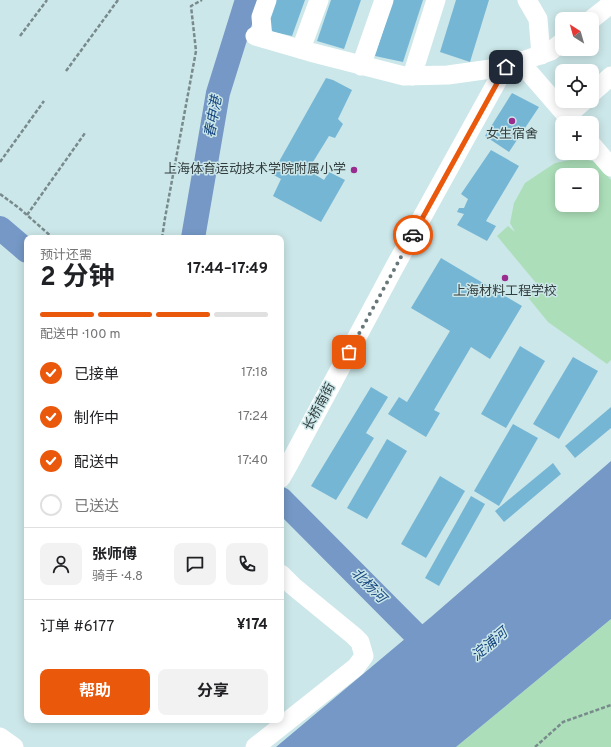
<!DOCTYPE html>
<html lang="zh">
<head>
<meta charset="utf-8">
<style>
	:root { --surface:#fff; --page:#f2f2f2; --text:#202124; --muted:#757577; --line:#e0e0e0; --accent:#ea580c }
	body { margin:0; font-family:Overpass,"Noto Sans SC",sans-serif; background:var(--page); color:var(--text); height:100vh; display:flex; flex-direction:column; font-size:15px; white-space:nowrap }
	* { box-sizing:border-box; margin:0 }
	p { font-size:13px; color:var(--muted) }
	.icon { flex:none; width:22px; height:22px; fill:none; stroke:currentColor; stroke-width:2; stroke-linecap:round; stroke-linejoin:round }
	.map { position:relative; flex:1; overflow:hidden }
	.side { position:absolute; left:24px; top:235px; width:260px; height:488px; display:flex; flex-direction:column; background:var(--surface); border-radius:8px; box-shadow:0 2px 10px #0003 }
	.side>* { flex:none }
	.needle { width:26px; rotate:323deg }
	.tools { position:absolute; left:555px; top:12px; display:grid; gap:8px }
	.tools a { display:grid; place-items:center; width:44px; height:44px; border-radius:8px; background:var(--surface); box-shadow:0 2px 10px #0003; font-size:20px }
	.pin { position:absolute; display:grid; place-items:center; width:34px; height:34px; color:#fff; margin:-17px; border-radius:8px; box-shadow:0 2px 6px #0006 }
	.courier { position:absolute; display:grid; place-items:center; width:40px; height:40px; margin:-20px; border:3px solid #ea580c; border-radius:50%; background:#fff; color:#222; box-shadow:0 1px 5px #0007 }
	.headline em { font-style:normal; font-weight:700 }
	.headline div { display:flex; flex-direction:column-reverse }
	.headline { display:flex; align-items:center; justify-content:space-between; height:68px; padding:0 16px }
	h1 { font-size:26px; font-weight:700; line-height:30px }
	.bar { display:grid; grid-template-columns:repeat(4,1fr); gap:6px 4px; align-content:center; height:48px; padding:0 16px }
	.bar i { height:5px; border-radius:3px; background:var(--line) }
	.bar .current { background:var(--accent) }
	.bar p { grid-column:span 4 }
	.line { display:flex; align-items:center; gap:10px; padding:0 16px; border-top:1px solid var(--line) }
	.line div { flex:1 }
	.round { display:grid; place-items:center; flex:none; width:42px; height:42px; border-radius:8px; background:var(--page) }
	ol { padding:0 16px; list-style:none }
	li { display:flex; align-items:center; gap:12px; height:44px }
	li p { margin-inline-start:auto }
	li .icon { padding:4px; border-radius:50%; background:var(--accent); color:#fff; stroke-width:4 }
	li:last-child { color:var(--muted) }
	li i { width:22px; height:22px; border:2px solid var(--line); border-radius:50% }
	.cta { display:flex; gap:8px; margin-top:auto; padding:8px 16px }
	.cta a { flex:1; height:46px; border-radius:8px; background:var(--accent); color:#fff; font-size:16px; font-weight:700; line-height:46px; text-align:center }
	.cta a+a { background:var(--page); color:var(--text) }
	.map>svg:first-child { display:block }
	.green { fill:#acdfb9; fill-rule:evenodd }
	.water { fill:#7598c6 }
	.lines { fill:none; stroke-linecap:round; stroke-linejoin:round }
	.river { stroke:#7598c6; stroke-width:24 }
	.building { fill:#76b6d5 }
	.path { stroke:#788a8c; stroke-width:2.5; stroke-dasharray:4 2; stroke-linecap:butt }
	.minor { stroke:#fff; stroke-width:19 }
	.done { stroke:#68787a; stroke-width:4; stroke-dasharray:0 7.2 }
	.route { stroke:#ea580c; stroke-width:5 }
	.poi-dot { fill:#992d8f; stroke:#cce7e9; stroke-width:1.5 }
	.labels { text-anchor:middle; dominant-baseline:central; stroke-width:3; stroke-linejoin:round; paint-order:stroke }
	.poi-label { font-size:13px; fill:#323d3e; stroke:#cce7e9 }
	.street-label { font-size:13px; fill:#323d3e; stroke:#cce7e9 }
	.water-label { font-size:14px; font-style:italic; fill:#16467f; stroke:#cce7e9 }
</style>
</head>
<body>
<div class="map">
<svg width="611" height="747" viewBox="0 0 611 747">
	<rect width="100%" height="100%" fill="#cce7e9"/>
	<g class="green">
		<path d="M584,159L596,162L611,180V360L607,364L548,322L526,295L536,283L497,236L508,226L515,232L510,223L514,203L525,183L555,163L570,160ZM562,175H592V205H562Z"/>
		<polygon points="611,619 611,747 456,747"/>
	</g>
	<polygon class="water" points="611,461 611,619 456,747 276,747 431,617"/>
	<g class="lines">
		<g class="river">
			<polyline points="0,228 27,251"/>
			<polyline points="193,238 218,93 247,0"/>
			<polyline points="281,499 436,655"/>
		</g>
	</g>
	<g class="building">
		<polygon points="275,0 305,0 292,36 265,30"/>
		<polygon points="331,0 361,0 344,49 317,41"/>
		<polygon points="393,0 423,0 403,62 375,56"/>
		<polygon points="456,0 489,0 470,62 440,52"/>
		<polygon points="326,78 333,80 352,90 338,119 343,124 335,138 329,136 308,170 324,180 329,172 345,180 321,222 273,196 281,179 272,174"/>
		<polygon points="512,93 539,107 509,152 485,136"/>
		<polygon points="491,150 519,166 486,221 496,226 487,241 457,225 464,214 457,212 459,208 464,208 468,199 461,194"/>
		<polygon points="441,258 522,306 490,359 471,347 434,410 440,413 426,437 388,414 399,397 407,402 450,331 411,308"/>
		<polygon points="520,346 545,361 506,428 481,414"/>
		<polygon points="573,357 598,371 559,439 533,424"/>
		<polygon points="371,387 388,397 366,433 374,438 336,500 311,486"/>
		<polygon points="611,407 611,428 575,458 565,446"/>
		<polygon points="513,424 538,438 499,506 474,491"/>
		<polygon points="387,439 407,451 367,519 347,508"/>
		<polygon points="553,463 561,474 504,522 495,511"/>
		<polygon points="440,476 465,491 426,558 401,544"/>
		<polygon points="471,496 485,504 439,586 425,578"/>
	</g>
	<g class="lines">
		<g class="path">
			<polyline points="20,36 47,0"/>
			<polyline points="66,71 118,0"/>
			<polyline points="0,162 44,101"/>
			<polyline points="0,194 19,208 53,238"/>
			<polyline points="27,215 85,133"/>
			<polyline points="162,238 165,218 196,51 191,6 202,0"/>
			<polyline points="535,747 563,722 611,705"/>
		</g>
		<g class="minor">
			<polyline points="527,0 538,19 541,55"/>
			<polyline points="592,19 611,4"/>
			<polyline points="255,36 310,52 404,76 448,75 505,67 551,51 562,42"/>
			<polyline points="263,38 261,17 267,0"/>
			<polyline points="301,49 319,0"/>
			<polyline points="520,62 573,123"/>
			<polyline points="361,66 384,0"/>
			<polyline points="412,76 436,0"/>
			<polyline points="592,93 611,76"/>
			<polyline points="567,116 584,101"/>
			<polyline points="592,145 611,167"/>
			<polyline points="281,478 289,464 394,268 505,67"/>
			<polyline points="0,737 14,747"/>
			<polyline points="255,747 356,667 364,656 360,642 354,636 293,586 281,574"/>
		</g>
	</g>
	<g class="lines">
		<polyline class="done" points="349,352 413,235"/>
		<polyline class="route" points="413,235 506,67"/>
	</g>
	<g class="poi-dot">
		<circle cx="512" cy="121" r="4"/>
		<circle cx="354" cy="170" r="4"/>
		<circle cx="505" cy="278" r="4"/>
	</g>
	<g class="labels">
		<g class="poi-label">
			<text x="512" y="135">女生宿舍</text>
			<text x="346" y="170" text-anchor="end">上海体育运动技术学院附属小学</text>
			<text x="505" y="292">上海材料工程学校</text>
		</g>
		<g class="street-label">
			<text transform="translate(320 407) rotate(-62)">长桥南街</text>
		</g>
		<g class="water-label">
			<text transform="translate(214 117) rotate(-80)">春申港</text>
			<text transform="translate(368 586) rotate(45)">北杨河</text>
			<text transform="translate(490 645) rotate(-40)">淀浦河</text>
		</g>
	</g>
</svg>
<div class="tools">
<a><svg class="needle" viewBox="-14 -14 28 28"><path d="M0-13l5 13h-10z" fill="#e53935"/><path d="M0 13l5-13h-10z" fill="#757577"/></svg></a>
<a><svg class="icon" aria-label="locate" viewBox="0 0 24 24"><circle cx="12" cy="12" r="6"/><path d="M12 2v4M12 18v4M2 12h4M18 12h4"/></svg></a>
<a>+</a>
<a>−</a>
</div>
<div class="pin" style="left:349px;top:352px;background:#ea580c"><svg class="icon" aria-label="bag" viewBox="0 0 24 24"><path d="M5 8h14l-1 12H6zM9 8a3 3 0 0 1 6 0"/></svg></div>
<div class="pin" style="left:506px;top:67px;background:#1f2937"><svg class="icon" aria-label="home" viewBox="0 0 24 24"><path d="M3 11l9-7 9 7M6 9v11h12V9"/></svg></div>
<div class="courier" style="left:413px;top:235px"><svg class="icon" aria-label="car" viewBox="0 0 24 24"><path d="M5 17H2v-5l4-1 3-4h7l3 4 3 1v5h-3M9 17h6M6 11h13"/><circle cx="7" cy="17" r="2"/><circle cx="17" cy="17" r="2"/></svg></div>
<section class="side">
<div class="headline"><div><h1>2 分钟</h1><p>预计还需</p></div><em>17:44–17:49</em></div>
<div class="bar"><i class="current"></i><i class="current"></i><i class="current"></i><i></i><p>配送中 · 100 m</p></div>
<ol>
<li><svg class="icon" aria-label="check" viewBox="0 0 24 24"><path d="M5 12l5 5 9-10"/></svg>已接单<p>17:18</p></li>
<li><svg class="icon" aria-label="check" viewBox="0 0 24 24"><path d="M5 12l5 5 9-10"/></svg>制作中<p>17:24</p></li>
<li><svg class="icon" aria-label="check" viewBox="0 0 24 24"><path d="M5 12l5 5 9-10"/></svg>配送中<p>17:40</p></li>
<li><i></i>已送达</li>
</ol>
<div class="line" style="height:72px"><a class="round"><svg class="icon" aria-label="person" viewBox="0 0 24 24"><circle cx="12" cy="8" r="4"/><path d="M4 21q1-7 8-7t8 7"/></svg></a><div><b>张师傅</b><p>骑手 · 4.8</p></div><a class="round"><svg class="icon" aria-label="chat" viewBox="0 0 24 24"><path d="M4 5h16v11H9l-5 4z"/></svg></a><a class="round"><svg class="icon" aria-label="phone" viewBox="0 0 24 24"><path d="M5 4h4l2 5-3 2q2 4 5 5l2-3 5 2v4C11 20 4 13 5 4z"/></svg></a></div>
<div class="line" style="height:52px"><div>订单 #6177</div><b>¥174</b></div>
<div class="cta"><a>帮助</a><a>分享</a></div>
</section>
</div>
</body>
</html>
